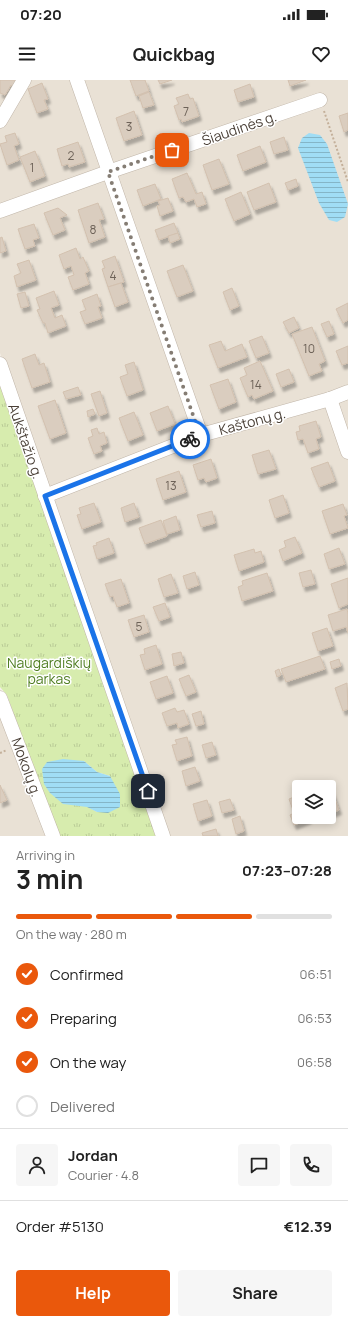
<!DOCTYPE html>
<html lang="en">
<head>
<meta charset="utf-8">
<style>
	:root { --surface:#fff; --page:#f6f6f6; --text:#222; --muted:#767676; --line:#e0e0e0; --accent:#ea580c }
	body { margin:0; font-family:Manrope,sans-serif; background:var(--page); color:var(--text); height:100vh; display:flex; flex-direction:column; font-size:15px; white-space:nowrap }
	* { box-sizing:border-box; margin:0 }
	p { font-size:13px; color:var(--muted) }
	.icon { flex:none; width:22px; height:22px; fill:none; stroke:currentColor; stroke-width:2; stroke-linecap:round; stroke-linejoin:round }
	.map { position:relative; height:756px; overflow:hidden }
	.side { display:flex; flex-direction:column; background:var(--surface); flex:1 }
	.side>* { flex:none }
	.controls { position:absolute; left:292px; top:700px; display:grid; gap:8px }
	.controls a { display:grid; place-items:center; width:44px; height:44px; border-radius:4px; background:var(--surface); box-shadow:0 2px 10px #0003; font-size:20px }
	.pin { position:absolute; display:grid; place-items:center; width:34px; height:34px; color:#fff; margin:-17px; border-radius:8px; box-shadow:0 2px 6px #0006 }
	.courier { position:absolute; display:grid; place-items:center; width:40px; height:40px; margin:-20px; border:3px solid #1a73e8; border-radius:50%; background:#fff; color:#222; box-shadow:0 1px 5px #0007 }
	.head em { font-style:normal; font-weight:700 }
	.head div { display:flex; flex-direction:column-reverse }
	.head { display:flex; align-items:center; justify-content:space-between; height:68px; padding:0 16px }
	h1 { font-size:26px; font-weight:700; line-height:30px }
	.bar { display:grid; grid-template-columns:repeat(4,1fr); gap:6px 4px; align-content:center; height:48px; padding:0 16px }
	.bar i { height:5px; border-radius:3px; background:var(--line) }
	.bar .active { background:var(--accent) }
	.bar p { grid-column:span 4 }
	.line { display:flex; align-items:center; gap:10px; padding:0 16px; border-top:1px solid var(--line) }
	.line div { flex:1 }
	.round { display:grid; place-items:center; flex:none; width:42px; height:42px; border-radius:4px; background:var(--page) }
	ol { padding:0 16px; list-style:none }
	li { display:flex; align-items:center; gap:12px; height:44px }
	li p { margin-inline-start:auto }
	li .icon { padding:4px; border-radius:50%; background:var(--accent); color:#fff; stroke-width:4 }
	li:last-child { color:var(--muted) }
	li i { width:22px; height:22px; border:2px solid var(--line); border-radius:50% }
	.primary-button { display:flex; gap:8px; margin-top:auto; padding:8px 16px }
	.primary-button a { flex:1; height:46px; border-radius:4px; background:var(--accent); color:#fff; font-size:16px; font-weight:700; line-height:46px; text-align:center }
	.primary-button a+a { background:var(--page); color:var(--text) }
	.status { display:flex; justify-content:space-between; align-items:center; height:28px; padding:0 20px; background:var(--surface); direction:ltr }
	.status svg { height:11px; fill:currentColor }
	header { display:flex; justify-content:space-between; align-items:center; height:52px; padding:0 16px; background:var(--surface); font-size:18px; font-weight:700 }
	.map>svg:first-child { display:block }
	.residential { fill:#e9e1d5; fill-rule:evenodd }
	.park { fill:url(#park-tufts); fill-rule:evenodd }
	.water { fill:url(#water-rules) }
	.building { fill:#dacdbf; stroke:#d3c1af; filter:url(#shadow) }
	.lines { fill:none; stroke-linecap:round; stroke-linejoin:round }
	.minor-casing { stroke:#c1b6a9; stroke-width:15 }
	.path { stroke:#c4b09a; stroke-width:2; stroke-dasharray:2 2; stroke-linecap:butt }
	.minor { stroke:#fff; stroke-width:14 }
	.done { stroke:#857d74; stroke-width:4; stroke-dasharray:0 7.2 }
	.route { stroke:#1a73e8; stroke-width:5 }
	.labels { text-anchor:middle; dominant-baseline:central; stroke-width:3; stroke-linejoin:round; paint-order:stroke }
	.number-label { font-size:12px; fill:#6d6258 }
	.street-label { font-size:14px; fill:#493f36; stroke:#fff }
	.park-label { font-size:14px; fill:#517f24; stroke:#fff }
</style>
</head>
<body>
<div class="status"><b>07:20</b><svg viewBox="0 0 49 12"><path d="M0 12V9h3v3zM5 12V6h3v6zM10 12V3h3v9zM15 12V0h3v12zM26 1h20v11H26zM47 4h2v5h-2z"/></svg></div>
<header><svg class="icon" aria-label="menu" viewBox="0 0 24 24"><path d="M4 6h16M4 12h16M4 18h16"/></svg>Quickbag<svg class="icon" aria-label="heart" viewBox="0 0 24 24"><path d="M12 20l-8-8c-3-5 5-10 8-4 3-6 11-1 8 4z"/></svg></header>
<div class="map">
<svg width="348" height="756" viewBox="0 0 348 756">
	<defs>
		<pattern id="park-tufts" width="24" height="20" patternUnits="userSpaceOnUse"><rect width="24" height="20" fill="#d7ecae"/><path d="M3 7l-1-3M5 7V3M7 7l1-3M15 17l-1-3M17 17v-4M19 17l1-3" fill="none" stroke="#bacb96"/></pattern>
		<pattern id="water-rules" width="6" height="5" patternUnits="userSpaceOnUse"><rect width="6" height="5" fill="#a0ddf5"/><path d="M0 2.5h6" fill="none" stroke="#84b5c7"/></pattern>
		<filter id="shadow"><feDropShadow dx="2.5" dy="4.5" stdDeviation="1" flood-color="#0004"/></filter>
	</defs>
	<rect width="100%" height="100%" fill="#f5efe8"/>
	<g class="residential">
		<polygon points="0,0 20,0 0,36"/>
		<path d="M30,0H348V756H166L0,273V49ZM299,707H329V737H299Z"/>
		<polygon points="0,626 48,756 0,756"/>
	</g>
	<path class="park" d="M0,292L156,756H57L7,615L0,607ZM84,681L97,692L110,696L97,732L88,727Z"/>
	<g class="water">
		<polygon points="309,53 320,55 327,64 348,124 345,137 337,142 329,140 319,123 298,68 302,58"/>
		<polygon points="63,679 84,681 97,692 110,696 120,714 120,727 108,733 97,732 87,727 63,724 50,713 44,704 42,689 47,682"/>
	</g>
	<g class="building">
		<polygon points="0,0 17,0 13,7 11,5 5,15 0,13"/>
		<polygon points="130,0 145,0 149,11 136,16"/>
		<polygon points="158,0 172,0 160,4"/>
		<polygon points="288,0 306,0 290,6"/>
		<polygon points="42,3 48,19 44,20 48,29 37,33 28,9"/>
		<polygon points="250,4 254,17 238,22 234,10"/>
		<polygon points="149,12 154,25 143,28 139,16"/>
		<polygon points="188,14 190,19 193,18 199,36 182,42 181,39 179,40 174,26 179,24 176,18"/>
		<polygon points="134,31 142,55 124,61 116,38"/>
		<polygon points="348,33 348,50 344,52 339,36"/>
		<polygon points="15,53 19,64 14,66 19,80 7,85 0,64 7,62 5,56"/>
		<polygon points="284,57 288,70 274,74 270,62"/>
		<polygon points="78,62 85,82 69,87 68,84 62,86 57,69"/>
		<polygon points="260,66 266,82 243,91 237,75"/>
		<polygon points="35,71 45,96 30,102 20,77"/>
		<polygon points="219,79 229,104 212,110 203,85"/>
		<polygon points="187,93 196,114 202,112 206,124 197,127 194,119 186,122 183,117 179,118 172,99"/>
		<polygon points="296,99 298,106 288,110 285,103"/>
		<polygon points="269,103 276,122 254,130 247,112"/>
		<polygon points="155,104 161,119 143,126 137,110"/>
		<polygon points="241,112 250,134 234,141 225,119"/>
		<polygon points="168,118 173,131 160,136 157,126 160,125 158,121"/>
		<polygon points="98,123 104,139 99,140 105,157 89,163 78,130"/>
		<polygon points="58,128 67,135 60,138 65,150 53,155 44,133"/>
		<polygon points="174,143 178,153 159,160 155,150"/>
		<polygon points="34,144 39,158 33,160 35,166 25,169 18,149"/>
		<polygon points="178,153 180,159 170,163 168,156"/>
		<polygon points="2,157 6,171 0,173 0,158"/>
		<polygon points="76,168 80,179 83,177 89,191 85,193 89,204 73,210 68,197 74,195 71,186 64,189 59,175"/>
		<polygon points="115,176 124,202 108,207 102,189 105,188 102,181"/>
		<polygon points="29,180 36,200 17,207 14,196 21,193 17,184"/>
		<polygon points="183,185 193,211 177,217 167,191"/>
		<polygon points="121,203 128,222 115,227 108,207"/>
		<polygon points="232,208 239,226 230,230 223,212"/>
		<polygon points="54,211 59,225 51,228 55,238 62,235 66,246 48,253 45,243 43,243 37,230 40,229 36,218"/>
		<polygon points="25,212 29,226 21,228 17,214"/>
		<polygon points="97,214 101,226 98,227 102,238 85,244 80,232 86,230 82,220"/>
		<polygon points="348,223 348,240 343,243 336,229"/>
		<polygon points="294,237 299,248 289,253 283,242"/>
		<polygon points="329,241 334,254 327,257 321,244"/>
		<polygon points="312,247 325,281 319,284 322,291 309,296 292,254"/>
		<polygon points="262,256 269,273 256,278 249,261"/>
		<polygon points="221,261 225,271 242,264 247,277 218,288 209,265"/>
		<polygon points="348,266 348,283 342,285 336,271"/>
		<polygon points="35,274 39,285 44,283 50,302 32,308 22,279"/>
		<polygon points="260,281 273,311 254,319 252,315 248,317 240,298 247,295 244,288"/>
		<polygon points="134,282 143,310 127,316 120,297 128,294 125,285"/>
		<polygon points="289,289 294,302 281,307 276,294"/>
		<polygon points="228,299 236,322 219,329 210,305"/>
		<polygon points="78,307 81,315 66,319 63,312"/>
		<polygon points="100,311 107,333 99,336 91,314"/>
		<polygon points="55,320 66,353 50,359 38,326"/>
		<polygon points="168,326 175,344 157,351 150,333"/>
		<polygon points="93,329 95,334 88,337 87,331"/>
		<polygon points="134,332 143,355 128,361 119,338"/>
		<polygon points="316,341 321,357 316,359 319,369 308,373 303,359 298,360 296,352 300,351 299,346"/>
		<polygon points="97,348 99,354 104,352 107,363 100,366 102,371 94,374 88,358 93,356 91,350"/>
		<polygon points="269,370 276,389 258,394 252,375"/>
		<polygon points="211,379 217,398 206,402 204,398 198,400 193,385"/>
		<polygon points="328,382 335,401 319,407 311,388"/>
		<polygon points="179,391 186,412 163,420 156,399"/>
		<polygon points="283,415 289,433 275,438 269,420"/>
		<polygon points="94,423 101,442 82,449 77,435 81,434 79,428"/>
		<polygon points="134,423 139,437 125,442 121,428"/>
		<polygon points="343,424 347,435 344,436 348,448 330,454 322,431"/>
		<polygon points="212,431 215,443 201,447 197,435"/>
		<polygon points="176,436 180,450 167,454 163,441"/>
		<polygon points="161,440 167,456 145,464 139,448"/>
		<polygon points="295,457 302,473 283,481 279,470 286,467 284,461"/>
		<polygon points="109,458 114,473 97,479 93,466 97,465 96,463"/>
		<polygon points="339,468 345,484 329,489 324,474"/>
		<polygon points="254,469 255,473 261,471 264,482 239,491 234,475"/>
		<polygon points="311,490 315,504 303,507 299,493"/>
		<polygon points="195,492 199,505 187,509 183,496"/>
		<polygon points="267,493 273,511 242,521 238,507 243,505 242,501"/>
		<polygon points="171,494 178,513 164,517 158,499"/>
		<polygon points="348,498 348,524 339,528 331,504"/>
		<polygon points="121,499 129,523 117,527 113,516 110,517 105,504"/>
		<polygon points="165,523 170,537 159,541 153,527"/>
		<polygon points="347,529 348,534 348,553 346,547 333,551 328,535"/>
		<polygon points="144,535 149,552 134,557 128,540"/>
		<polygon points="327,548 333,566 318,571 312,553"/>
		<polygon points="156,565 162,584 145,590 140,575 145,574 144,569"/>
		<polygon points="181,572 184,583 174,586 172,574"/>
		<polygon points="320,576 325,589 286,602 281,589"/>
		<polygon points="339,579 341,586 332,589 330,582"/>
		<polygon points="279,589 281,595 277,597 275,591"/>
		<polygon points="189,595 196,612 186,616 179,599"/>
		<polygon points="167,596 173,613 156,619 150,602"/>
		<polygon points="347,603 348,629 343,631 335,608"/>
		<polygon points="175,628 177,632 184,630 189,644 178,648 177,643 167,646 162,633"/>
		<polygon points="201,631 204,644 196,646 192,634"/>
		<polygon points="187,657 192,676 177,681 172,665 177,664 175,660"/>
		<polygon points="212,662 216,675 206,678 202,665"/>
		<polygon points="195,687 200,701 186,706 182,691"/>
		<polygon points="0,705 7,720 0,723"/>
		<polygon points="332,711 339,730 329,734 329,712"/>
		<polygon points="299,715 299,737 308,737 309,739 294,745 290,735 294,733 289,719"/>
		<polygon points="230,719 234,730 222,733 219,722"/>
		<polygon points="207,720 212,736 198,741 193,724"/>
		<polygon points="240,736 244,751 236,754 232,739"/>
		<polygon points="216,749 218,756 203,756 202,753"/>
	</g>
	<g class="lines">
		<defs>
			<g id="minor">
				<polyline points="77,0 201,355"/>
				<polyline points="0,41 24,0"/>
				<polyline points="0,131 108,92 320,20"/>
				<polyline points="0,284 163,756"/>
				<polyline points="330,319 348,372"/>
				<polyline points="45,416 201,355 330,319 348,312"/>
				<polyline points="0,618 53,756"/>
			</g>
		</defs>
		<use href="#minor" class="minor-casing"/>
		<g class="path">
			<polyline points="324,31 348,102"/>
			<polyline points="0,673 7,670"/>
		</g>
		<use href="#minor" class="minor"/>
	</g>
	<g class="lines">
		<polyline class="done" points="172,70 108,92 200,355 190,359"/>
		<polyline class="route" points="148,711 45,416 190,359"/>
	</g>
	<g class="labels">
		<g class="number-label">
			<text x="186" y="31">7</text>
			<text x="129" y="46">3</text>
			<text x="71" y="75">2</text>
			<text x="32" y="87">1</text>
			<text x="93" y="149">8</text>
			<text x="113" y="195">4</text>
			<text x="309" y="268">10</text>
			<text x="256" y="304">14</text>
			<text x="171" y="405">13</text>
			<text x="139" y="546">5</text>
		</g>
		<g class="street-label">
			<text transform="translate(239 48) rotate(-19)">Šiaudinės g.</text>
			<text transform="translate(252 341) rotate(-15)">Kaštonų g.</text>
			<text transform="translate(26 361) rotate(71)">Aukštažio g.</text>
			<text transform="translate(27 687) rotate(70)">Mokolų g.</text>
		</g>
		<g class="park-label">
			<text x="49" y="582">Naugardiškių<tspan x="49" dy="16">parkas</tspan></text>
		</g>
	</g>
</svg>
<div class="controls">
<a><svg class="icon" aria-label="layers" viewBox="0 0 24 24"><path d="M12 4l9 5-9 5-9-5zM3 14l9 5 9-5"/></svg></a>
</div>
<div class="pin" style="left:172px;top:70px;background:#ea580c"><svg class="icon" aria-label="bag" viewBox="0 0 24 24"><path d="M5 8h14l-1 12H6zM9 8a3 3 0 0 1 6 0"/></svg></div>
<div class="pin" style="left:148px;top:711px;background:#1f2937"><svg class="icon" aria-label="home" viewBox="0 0 24 24"><path d="M3 11l9-7 9 7M6 9v11h12V9"/></svg></div>
<div class="courier" style="left:190px;top:359px"><svg class="icon" aria-label="bike" viewBox="0 0 24 24"><circle cx="6" cy="16" r="4"/><circle cx="18" cy="16" r="4"/><path d="M6 16l4-8h5l3 8M10 8l3 8H6M13 5h3"/></svg></div>
</div>
<section class="side">
<div class="head"><div><h1>3 min</h1><p>Arriving in</p></div><em>07:23–07:28</em></div>
<div class="bar"><i class="active"></i><i class="active"></i><i class="active"></i><i></i><p>On the way · 280 m</p></div>
<ol>
<li><svg class="icon" aria-label="check" viewBox="0 0 24 24"><path d="M5 12l5 5 9-10"/></svg>Confirmed<p>06:51</p></li>
<li><svg class="icon" aria-label="check" viewBox="0 0 24 24"><path d="M5 12l5 5 9-10"/></svg>Preparing<p>06:53</p></li>
<li><svg class="icon" aria-label="check" viewBox="0 0 24 24"><path d="M5 12l5 5 9-10"/></svg>On the way<p>06:58</p></li>
<li><i></i>Delivered</li>
</ol>
<div class="line" style="height:72px"><a class="round"><svg class="icon" aria-label="person" viewBox="0 0 24 24"><circle cx="12" cy="8" r="4"/><path d="M4 21q1-7 8-7t8 7"/></svg></a><div><b>Jordan</b><p>Courier · 4.8</p></div><a class="round"><svg class="icon" aria-label="chat" viewBox="0 0 24 24"><path d="M4 5h16v11H9l-5 4z"/></svg></a><a class="round"><svg class="icon" aria-label="phone" viewBox="0 0 24 24"><path d="M5 4h4l2 5-3 2q2 4 5 5l2-3 5 2v4C11 20 4 13 5 4z"/></svg></a></div>
<div class="line" style="height:52px"><div>Order #5130</div><b>€12.39</b></div>
<div class="primary-button"><a>Help</a><a>Share</a></div>
</section>
</body>
</html>
